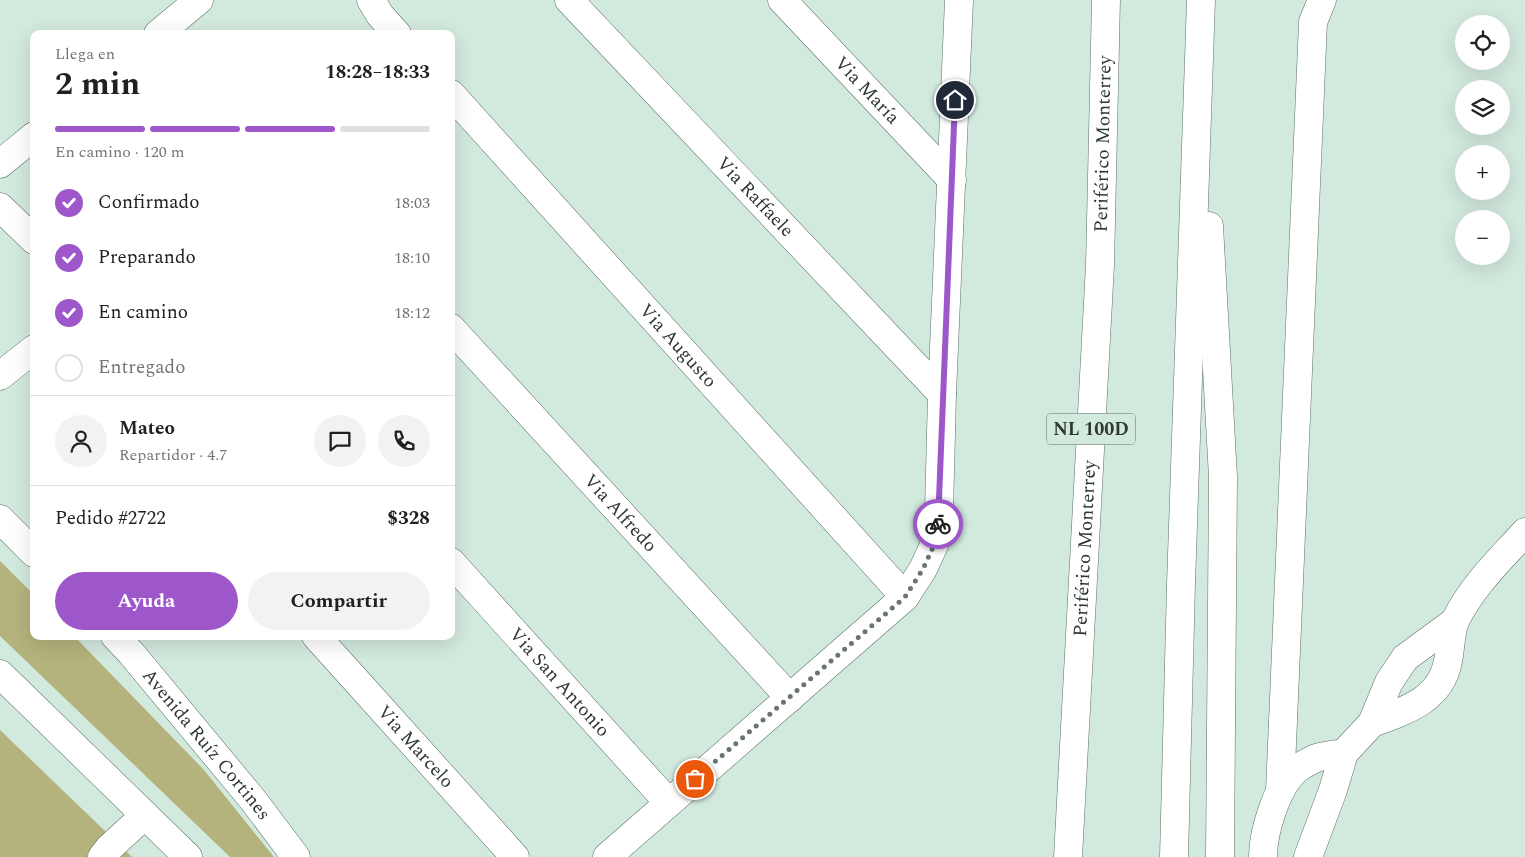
<!DOCTYPE html>
<html lang="es">
<head>
<meta charset="utf-8">
<style>
	:root { --surface:#fff; --page:#f2f2f2; --text:#202124; --muted:#757577; --line:#e0e0e0; --accent:#9d57cb }
	body { margin:0; font-family:Spectral,serif; background:var(--page); color:var(--text); height:100vh; display:flex; flex-direction:column; font-size:19px; white-space:nowrap }
	* { box-sizing:border-box; margin:0 }
	p { font-size:16px; color:var(--muted) }
	.icon { flex:none; width:28px; height:28px; fill:none; stroke:currentColor; stroke-width:2; stroke-linecap:round; stroke-linejoin:round }
	.map { position:relative; flex:1; overflow:hidden }
	.details { position:absolute; left:30px; top:30px; width:425px; height:610px; display:flex; flex-direction:column; background:var(--surface); border-radius:10px; box-shadow:0 5px 20px #0002 }
	.details>* { flex:none }
	.controls { position:absolute; left:1455px; top:15px; display:grid; gap:10px }
	.controls a { display:grid; place-items:center; width:55px; height:55px; border-radius:50%; background:var(--surface); box-shadow:0 5px 20px #0002; font-size:25px }
	.pin { position:absolute; display:grid; place-items:center; width:42px; height:42px; color:#fff; margin:-21px; border:2px solid #fff; border-radius:50%; box-shadow:0 1px 5px #0007 }
	.courier { position:absolute; display:grid; place-items:center; width:50px; height:50px; margin:-25px; border:4px solid #9d57cb; border-radius:50%; background:#fff; color:#222; box-shadow:0 1px 6px #0007 }
	.head em { font-style:normal; font-weight:700 }
	.head div { display:flex; flex-direction:column-reverse }
	.head { display:flex; align-items:center; justify-content:space-between; height:85px; padding:0 25px }
	h1 { font-size:32px; font-weight:700; line-height:38px }
	.bar { display:grid; grid-template-columns:repeat(4,1fr); gap:8px 5px; align-content:center; height:60px; padding:0 25px }
	.bar i { height:6px; border-radius:4px; background:var(--line) }
	.bar .on { background:var(--accent) }
	.bar p { grid-column:span 4 }
	.line { display:flex; align-items:center; gap:12px; padding:0 25px; border-top:1px solid var(--line) }
	.line div { flex:1 }
	.round { display:grid; place-items:center; flex:none; width:52px; height:52px; border-radius:26px; background:var(--page) }
	ol { padding:0 25px; list-style:none }
	li { display:flex; align-items:center; gap:15px; height:55px }
	li p { margin-inline-start:auto }
	li .icon { padding:5px; border-radius:50%; background:var(--accent); color:#fff; stroke-width:4 }
	li:last-child { color:var(--muted) }
	li i { width:28px; height:28px; border:2px solid var(--line); border-radius:50% }
	.button { display:flex; gap:10px; margin-top:auto; padding:10px 25px }
	.button a { flex:1; height:58px; border-radius:30px; background:var(--accent); color:#fff; font-size:20px; font-weight:700; line-height:58px; text-align:center }
	.button a+a { background:var(--page); color:var(--text) }
	.map>svg:first-child { display:block }
	.green { fill:#b4b37d }
	.lines { fill:none; stroke-linecap:round; stroke-linejoin:round }
	.minor-casing { stroke:#5c7167; stroke-width:29 }
	.major-casing { stroke:#5c7167; stroke-width:29 }
	.highway-casing { stroke:#5c7167; stroke-width:29 }
	.minor { stroke:#fff; stroke-width:28 }
	.major { stroke:#fff; stroke-width:28 }
	.highway { stroke:#fff; stroke-width:28 }
	.done { stroke:#68766f; stroke-width:5; stroke-dasharray:0 9 }
	.route { stroke:#9d57cb; stroke-width:6 }
	.labels { text-anchor:middle; dominant-baseline:central; stroke-width:4; stroke-linejoin:round; paint-order:stroke }
	.shield { fill:#d2e9de; stroke:#606d66; stroke-width:1 }
	.shield-label { font-size:18px; font-weight:bold; fill:#2f3833 }
	.street-label { font-size:19px; fill:#2f3833; stroke:#d2e9de }
</style>
</head>
<body>
<div class="map">
<svg width="1525" height="857" viewBox="0 0 1525 857">
	<rect width="100%" height="100%" fill="#d2e9de"/>
	<g class="green">
		<polygon points="0,561 34,595 34,636 74,636 204,770 274,857 230,857 0,636"/>
		<polygon points="0,730 132,857 0,857"/>
	</g>
	<g class="lines">
		<defs>
			<g id="minor">
				<polyline points="371,0 380,15 397,34"/>
				<path id="s1" d="M569,0L942,394"/>
				<path id="s2" d="M782,0L952,180"/>
				<polyline points="158,34 199,0"/>
				<path id="s3" d="M451,94L905,597"/>
				<polyline points="0,164 34,136"/>
				<polyline points="0,207 34,240"/>
				<path id="s4" d="M451,328L790,698"/>
				<polyline points="0,376 34,349"/>
				<path id="s5" d="M451,562L668,802"/>
				<path id="s6" d="M316,636L515,857"/>
				<path d="M1372,723C1405,711 1441,700 1448,661C1451,648 1450,631 1456,619C1473,585 1500,560 1525,532"/>
				<polyline points="1280,791 1313,22 1322,0"/>
				<polyline points="102,857 109,848 145,815"/>
				<polyline points="607,857 905,597 923,569 935,543 939,511 942,394 959,0"/>
				<path d="M1263,857C1263,832 1277,785 1297,769C1302,765 1308,762 1314,759C1322,755 1335,755 1344,753"/>
				<polyline points="1308,857 1333,790 1344,753 1372,723 1389,682 1405,658 1454,622"/>
			</g>
			<g id="major">
				<polyline points="0,519 34,553"/>
				<path id="s7" d="M115,636L131,653L253,800L296,857"/>
				<polyline points="0,674 188,857"/>
			</g>
			<g id="highway">
				<polyline points="1209,226 1223,477 1220,857"/>
				<path id="s8" d="M1068,857L1100,265L1106,0"/>
				<polyline points="1174,857 1181,584 1201,0"/>
			</g>
		</defs>
		<use href="#minor" class="minor-casing"/>
		<use href="#major" class="major-casing"/>
		<use href="#highway" class="highway-casing"/>
		<use href="#minor" class="minor"/>
		<use href="#major" class="major"/>
		<use href="#highway" class="highway"/>
	</g>
	<g class="lines">
		<polyline class="done" points="695,779 905,597 923,569 935,543 938,524"/>
		<polyline class="route" points="938,524 955,100"/>
	</g>
	<g class="labels">
		<rect class="shield" x="1047" y="413.5" width="88" height="31" rx="4"/>
		<g class="shield-label">
			<text x="1091" y="429">NL 100D</text>
		</g>
		<g class="street-label">
			<text stroke="none"><textPath href="#s2" startOffset="124">Via María</textPath></text>
			<text stroke="none"><textPath href="#s8" startOffset="714">Periférico Monterrey</textPath></text>
			<text stroke="none"><textPath href="#s1" startOffset="271">Via Raffaele</textPath></text>
			<text stroke="none"><textPath href="#s3" startOffset="339">Via Augusto</textPath></text>
			<text stroke="none"><textPath href="#s4" startOffset="251">Via Alfredo</textPath></text>
			<text stroke="none"><textPath href="#s8" startOffset="309">Periférico Monterrey</textPath></text>
			<text stroke="none"><textPath href="#s5" startOffset="162">Via San Antonio</textPath></text>
			<text stroke="none"><textPath href="#s7" startOffset="142">Avenida Ruíz Cortines</textPath></text>
			<text stroke="none"><textPath href="#s6" startOffset="149">Via Marcelo</textPath></text>
		</g>
	</g>
</svg>
<div class="controls">
<a><svg class="icon" aria-label="locate" viewBox="0 0 24 24"><circle cx="12" cy="12" r="6"/><path d="M12 2v4M12 18v4M2 12h4M18 12h4"/></svg></a>
<a><svg class="icon" aria-label="layers" viewBox="0 0 24 24"><path d="M12 4l9 5-9 5-9-5zM3 14l9 5 9-5"/></svg></a>
<a>+</a>
<a>−</a>
</div>
<div class="pin" style="left:695px;top:779px;background:#ea580c"><svg class="icon" aria-label="bag" viewBox="0 0 24 24"><path d="M5 8h14l-1 12H6zM9 8a3 3 0 0 1 6 0"/></svg></div>
<div class="pin" style="left:955px;top:100px;background:#1f2937"><svg class="icon" aria-label="home" viewBox="0 0 24 24"><path d="M3 11l9-7 9 7M6 9v11h12V9"/></svg></div>
<div class="courier" style="left:938px;top:524px"><svg class="icon" aria-label="bike" viewBox="0 0 24 24"><circle cx="6" cy="16" r="4"/><circle cx="18" cy="16" r="4"/><path d="M6 16l4-8h5l3 8M10 8l3 8H6M13 5h3"/></svg></div>
<section class="details">
<div class="head"><div><h1>2 min</h1><p>Llega en</p></div><em>18:28–18:33</em></div>
<div class="bar"><i class="on"></i><i class="on"></i><i class="on"></i><i></i><p>En camino · 120 m</p></div>
<ol>
<li><svg class="icon" aria-label="check" viewBox="0 0 24 24"><path d="M5 12l5 5 9-10"/></svg>Confirmado<p>18:03</p></li>
<li><svg class="icon" aria-label="check" viewBox="0 0 24 24"><path d="M5 12l5 5 9-10"/></svg>Preparando<p>18:10</p></li>
<li><svg class="icon" aria-label="check" viewBox="0 0 24 24"><path d="M5 12l5 5 9-10"/></svg>En camino<p>18:12</p></li>
<li><i></i>Entregado</li>
</ol>
<div class="line" style="height:90px"><a class="round"><svg class="icon" aria-label="person" viewBox="0 0 24 24"><circle cx="12" cy="8" r="4"/><path d="M4 21q1-7 8-7t8 7"/></svg></a><div><b>Mateo</b><p>Repartidor · 4.7</p></div><a class="round"><svg class="icon" aria-label="chat" viewBox="0 0 24 24"><path d="M4 5h16v11H9l-5 4z"/></svg></a><a class="round"><svg class="icon" aria-label="phone" viewBox="0 0 24 24"><path d="M5 4h4l2 5-3 2q2 4 5 5l2-3 5 2v4C11 20 4 13 5 4z"/></svg></a></div>
<div class="line" style="height:65px"><div>Pedido #2722</div><b>$328</b></div>
<div class="button"><a>Ayuda</a><a>Compartir</a></div>
</section>
</div>
</body>
</html>
